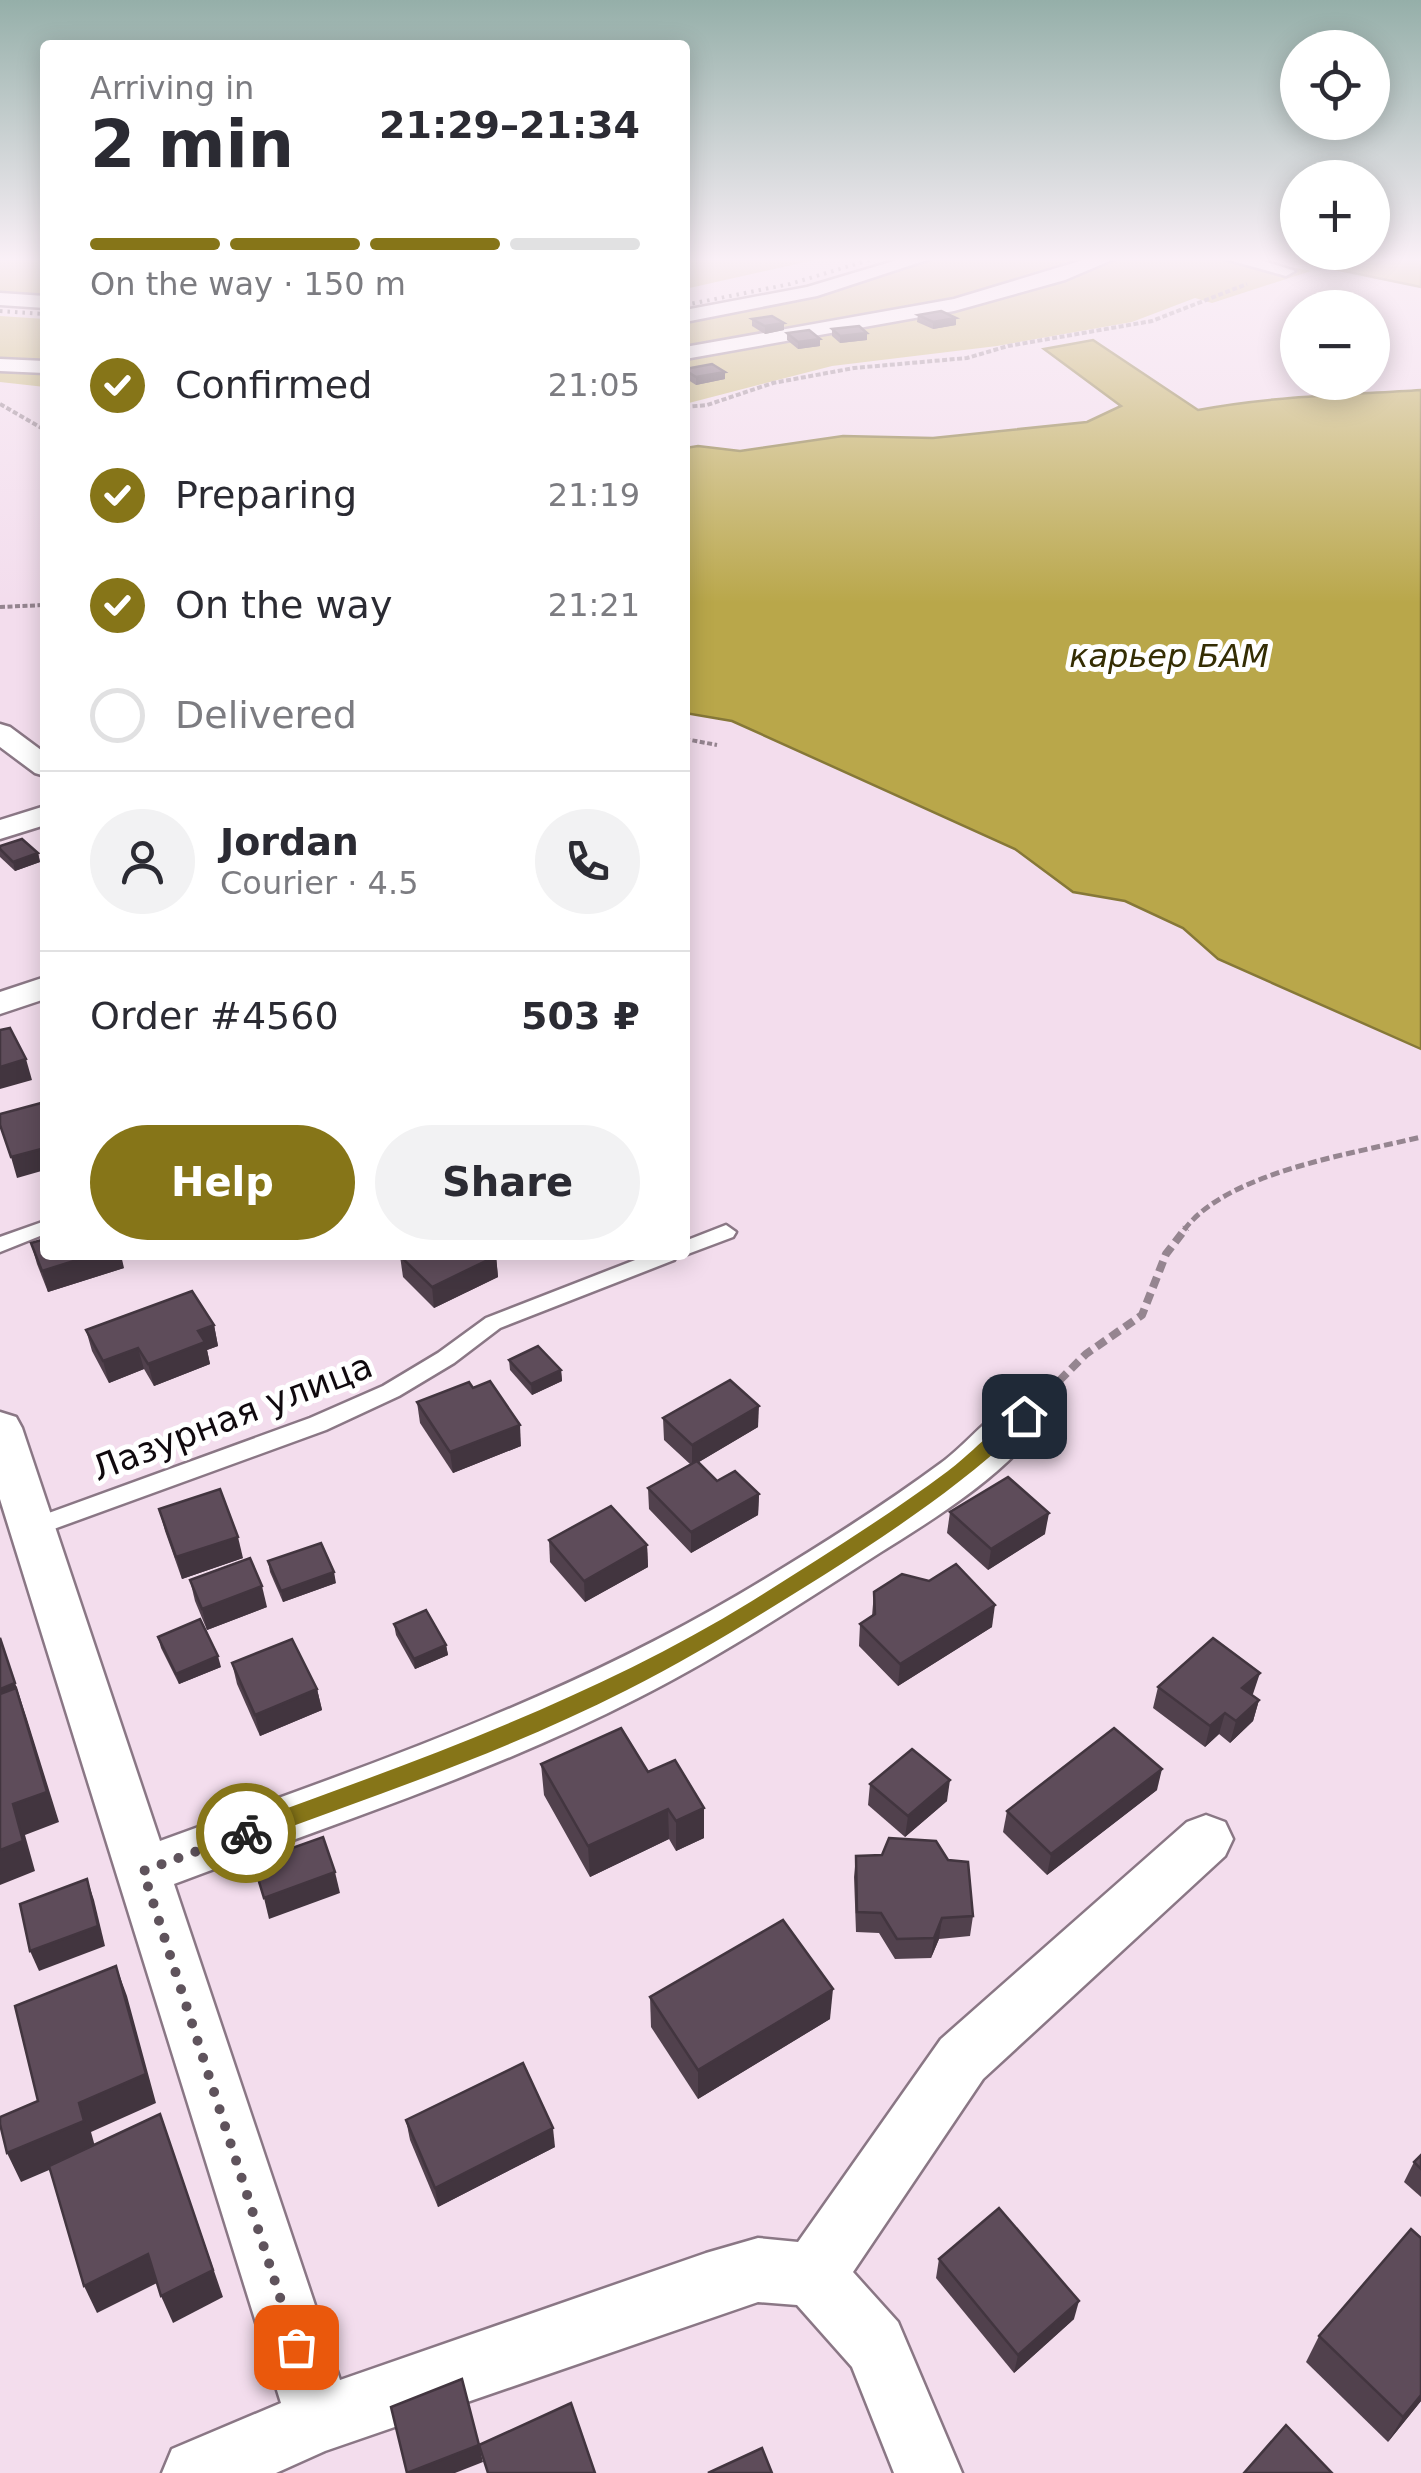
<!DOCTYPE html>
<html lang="en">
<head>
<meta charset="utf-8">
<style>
	:root { --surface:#fff; --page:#f2f2f3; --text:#2b2b33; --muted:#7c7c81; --line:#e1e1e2; --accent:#867518 }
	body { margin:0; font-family:"DejaVu Sans",sans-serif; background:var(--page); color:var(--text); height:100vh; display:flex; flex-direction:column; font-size:38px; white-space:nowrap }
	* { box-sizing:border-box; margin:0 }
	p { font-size:32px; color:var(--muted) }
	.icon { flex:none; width:55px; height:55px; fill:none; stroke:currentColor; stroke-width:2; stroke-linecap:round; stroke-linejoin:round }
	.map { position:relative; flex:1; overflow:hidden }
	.drawer { position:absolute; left:40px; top:40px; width:650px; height:1220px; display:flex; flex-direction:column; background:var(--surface); border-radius:10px; box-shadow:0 5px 25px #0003 }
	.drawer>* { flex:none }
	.buttons { position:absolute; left:1280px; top:30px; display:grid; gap:20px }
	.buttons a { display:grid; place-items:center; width:110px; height:110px; border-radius:50%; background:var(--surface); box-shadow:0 5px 25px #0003; font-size:50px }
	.pin { position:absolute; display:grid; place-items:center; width:85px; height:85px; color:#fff; margin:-42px; border-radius:20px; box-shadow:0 5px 15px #0006 }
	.courier { position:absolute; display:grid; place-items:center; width:100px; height:100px; margin:-50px; border:8px solid #867518; border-radius:50%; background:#fff; color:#222; box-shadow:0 2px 12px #0007 }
	.head em { font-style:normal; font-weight:800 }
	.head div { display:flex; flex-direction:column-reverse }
	.head { display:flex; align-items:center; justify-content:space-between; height:170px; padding:0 50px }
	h1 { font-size:65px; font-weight:800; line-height:75px }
	.bar { display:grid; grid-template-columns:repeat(4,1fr); gap:15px 10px; align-content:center; height:120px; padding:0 50px }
	.bar i { height:12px; border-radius:8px; background:var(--line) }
	.bar .current { background:var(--accent) }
	.bar p { grid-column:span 4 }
	.line { display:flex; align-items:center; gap:25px; padding:0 50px; border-top:2px solid var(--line) }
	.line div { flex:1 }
	.round { display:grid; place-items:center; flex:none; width:105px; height:105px; border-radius:52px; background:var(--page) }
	ol { padding:0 50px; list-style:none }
	li { display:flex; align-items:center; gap:30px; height:110px }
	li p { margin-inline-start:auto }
	li .icon { padding:10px; border-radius:50%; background:var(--accent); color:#fff; stroke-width:4 }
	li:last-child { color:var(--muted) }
	li i { width:55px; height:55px; border:5px solid var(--line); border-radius:50% }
	.cta { display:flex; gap:20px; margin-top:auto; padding:20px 50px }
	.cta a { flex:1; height:115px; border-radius:60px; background:var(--accent); color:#fff; font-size:40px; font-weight:800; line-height:115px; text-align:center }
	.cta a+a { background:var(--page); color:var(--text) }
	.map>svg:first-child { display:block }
	.green { fill:#c8ba73 }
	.water { fill:#b9a74a; stroke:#867838; stroke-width:2.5 }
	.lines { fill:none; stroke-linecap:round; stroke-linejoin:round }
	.lane-casing { stroke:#8a7785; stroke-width:5 }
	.street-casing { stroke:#8a7785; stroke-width:5 }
	.path-far2 { stroke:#958590; stroke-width:4; stroke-dasharray:5 2.5; stroke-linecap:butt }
	.path-far1 { stroke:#958590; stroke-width:5; stroke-dasharray:9 4; stroke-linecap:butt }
	.path { stroke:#958590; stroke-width:8; stroke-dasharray:11 6; stroke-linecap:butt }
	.lane { fill:#fff; fill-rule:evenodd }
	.street { fill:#fff; fill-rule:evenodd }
	.rail { stroke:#5f535c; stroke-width:4; stroke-dasharray:2.5 5; stroke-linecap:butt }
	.wall { fill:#51414d }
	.shaded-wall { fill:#42353f }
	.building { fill:#5e4c5a; stroke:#42353f; stroke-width:2.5 }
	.route { fill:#867518 }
	.done { stroke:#5f535c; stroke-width:10; stroke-dasharray:0 18 }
	.labels { text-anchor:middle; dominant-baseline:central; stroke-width:10; stroke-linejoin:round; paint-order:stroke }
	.far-water-label { font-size:32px; font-style:italic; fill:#342d03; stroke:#fff }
	.street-label { font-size:35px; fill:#10090e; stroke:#fff }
</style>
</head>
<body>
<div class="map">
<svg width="1421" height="2473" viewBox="0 0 1421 2473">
	<rect width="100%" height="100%" fill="#f3dded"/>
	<g class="green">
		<polygon points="0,257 45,257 45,300 0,297"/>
		<polygon points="685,257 828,257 685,289"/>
		<polygon points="906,257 1242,257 1311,271 1212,303 1195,298 1132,322 997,346 832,366 685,404 685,312 810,288"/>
		<polygon points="0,316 45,319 45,387 0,382"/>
	</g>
	<g class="water">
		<polygon points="1276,257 1421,257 1421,287"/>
		<path d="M1093,340L1198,410C1271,396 1346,395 1421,390V1049L1218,959L1183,928L1125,901L1073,892L1015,849L732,721L685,713V448L698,446L740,451L843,436L933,438L1087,422L1121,406L1044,349Z"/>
	</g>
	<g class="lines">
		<defs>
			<g id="lane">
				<polygon points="45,1221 45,1234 0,1252 0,1237"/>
				<polygon points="726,1225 736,1232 733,1237 685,1255 685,1241"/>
				<polygon points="648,1255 677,1255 674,1260 500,1328 454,1363 399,1396 326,1430 40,1534 32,1537 24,1534 20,1528 24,1522 310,1418 383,1386 438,1353 486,1318"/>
			</g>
			<g id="street">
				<polygon points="907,257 936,257 817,296 685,322 685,310 807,287"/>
				<polygon points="1093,257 1119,257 1065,280 954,311 685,359 685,347 954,299"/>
				<polygon points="1218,257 1251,257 1295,271 1286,276"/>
				<polygon points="0,293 45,296 45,308 0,305"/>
				<polygon points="0,359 45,361 45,373 0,371"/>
				<polygon points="0,724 10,727 45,753 45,776 35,773 0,747"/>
				<polygon points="45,806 45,825 0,839 0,820"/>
				<polygon points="45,977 45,999 0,1014 0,992"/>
				<path d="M1024,1399L1040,1404L1046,1415C1014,1471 932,1520 878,1554C800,1604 721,1656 638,1698C490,1774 329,1825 174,1884L340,2380L706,2253L758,2238L798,2242L941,2039L1187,1822L1206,1815L1225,1822L1233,1839L1225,1856L983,2079L853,2272L898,2322L962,2473H894L852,2367L797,2305L758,2302L325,2451L276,2473H162L172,2449L281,2403L0,1499V1412L16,1417L22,1428L160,1841C358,1769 556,1702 738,1595C807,1554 876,1511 941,1463C968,1444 993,1408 1024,1399Z"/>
			</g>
		</defs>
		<use href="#lane" class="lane-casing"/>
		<use href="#street" class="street-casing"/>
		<g class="path-far2">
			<polyline points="0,404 45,430"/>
			<polyline points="685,407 707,405 773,383 854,368 967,358 1008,346 1152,321 1247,284"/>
			<polyline points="0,607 45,605"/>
			<polyline points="685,739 717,745"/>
		</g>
		<path class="path-far1" d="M1184,1230C1227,1172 1352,1154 1421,1137"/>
		<polyline class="path" points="1047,1393 1086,1354 1142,1315 1166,1254 1186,1228"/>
		<use href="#lane" class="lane"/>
		<use href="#street" class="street"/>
		<g class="rail">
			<polyline points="685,305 790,284 879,257"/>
			<polyline points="0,311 45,314"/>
		</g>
	</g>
	<g class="wall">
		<polygon points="918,315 956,318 956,325 933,329 917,322"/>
		<polygon points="752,319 784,330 765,334 752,326"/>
		<polygon points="832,329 867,333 867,340 840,343 832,336"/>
		<polygon points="787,333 820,346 798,349 787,340"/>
		<polygon points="685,369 725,372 725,379 696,385 685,378"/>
		<polygon points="0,846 38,853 40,862 15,871 0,857"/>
		<polygon points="31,1243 124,1268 48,1292 37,1264"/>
		<polygon points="400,1256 496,1256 498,1277 434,1308 403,1277"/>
		<polygon points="214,1325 218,1346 207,1350 210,1364 154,1386 144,1369 109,1383 92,1351 86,1330"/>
		<polygon points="509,1360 561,1370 562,1381 532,1395 510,1370"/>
		<polygon points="473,1388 521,1446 453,1473 420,1423 417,1402"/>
		<polygon points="663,1418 758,1427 699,1462 717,1481 759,1494 758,1515 691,1553 649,1509 648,1488 690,1464 664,1440"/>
		<polygon points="159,1509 243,1558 182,1579 165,1531"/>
		<polygon points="950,1512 1045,1534 988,1570 947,1533"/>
		<polygon points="549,1540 647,1545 648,1567 585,1602 550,1562"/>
		<polygon points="268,1561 336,1583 283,1602 270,1572"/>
		<polygon points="190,1580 267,1607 207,1630 195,1601"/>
		<polygon points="874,1592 992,1627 898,1686 859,1646 860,1624 872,1616"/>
		<polygon points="394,1624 446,1645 448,1655 415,1669 396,1635"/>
		<polygon points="158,1637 221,1667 179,1684 161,1648"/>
		<polygon points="232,1663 317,1689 322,1710 260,1736 237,1684"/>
		<polygon points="1158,1687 1253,1694 1252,1695 1259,1700 1253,1721 1230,1743 1219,1734 1205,1747 1153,1708"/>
		<polygon points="541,1764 648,1772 704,1838 676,1851 669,1839 590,1877 544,1795"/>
		<polygon points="870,1784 947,1801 905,1837 868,1805"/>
		<polygon points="1157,1790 1047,1875 1003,1832 1007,1811"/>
		<polygon points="856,1856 973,1916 970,1936 939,1939 931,1958 895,1959 879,1933 856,1932 854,1877"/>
		<polygon points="650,1997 830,2019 698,2099 651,2027"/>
		<polygon points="406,2120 555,2147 438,2207 410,2140"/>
		<polygon points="1421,2155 1421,2197 1404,2182 1414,2162"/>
		<polygon points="1421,2238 1421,2401 1388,2442 1306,2362 1319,2336"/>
		<polygon points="939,2259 1074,2319 1014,2373 936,2278"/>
	</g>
	<g class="shaded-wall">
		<polygon points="956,318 956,325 933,329 933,322"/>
		<polygon points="784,323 784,330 765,334 765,326"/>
		<polygon points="867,333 867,340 840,343 840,336"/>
		<polygon points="820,339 820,346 798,349 798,342"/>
		<polygon points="725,372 725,379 696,385 696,377"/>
		<polygon points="38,853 40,862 15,871 13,862"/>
		<polygon points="26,1059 32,1080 0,1089 0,1067"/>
		<polygon points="45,1148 45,1170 17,1178 11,1157"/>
		<polygon points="93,1255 121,1255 124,1268 48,1292 42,1271"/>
		<polygon points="496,1256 498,1277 434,1308 432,1287"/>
		<polygon points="214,1325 218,1346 207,1350 210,1364 154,1386 148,1364 198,1331"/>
		<polygon points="138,1348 144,1369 109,1383 103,1361"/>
		<polygon points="561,1370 562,1381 532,1395 531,1384"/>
		<polygon points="759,1406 758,1427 692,1466 692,1445"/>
		<polygon points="520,1425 521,1446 453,1473 450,1452"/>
		<polygon points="759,1494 758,1515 691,1553 691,1532"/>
		<polygon points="1049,1513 1045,1534 988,1570 991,1549"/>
		<polygon points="238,1537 243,1558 182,1579 176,1557"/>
		<polygon points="647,1545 648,1567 585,1602 584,1581"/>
		<polygon points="334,1572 336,1583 283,1602 281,1591"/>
		<polygon points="262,1586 267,1607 207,1630 202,1609"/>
		<polygon points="995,1605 992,1627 898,1686 900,1664"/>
		<polygon points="0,1637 27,1719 59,1822 25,1835 35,1871 0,1885 0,1850 13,1804 0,1713"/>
		<polygon points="446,1645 448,1655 415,1669 414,1659"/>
		<polygon points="218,1656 221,1667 179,1684 176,1674"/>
		<polygon points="1260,1673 1253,1694 1236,1709 1242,1688"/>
		<polygon points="317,1689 322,1710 260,1736 255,1715"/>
		<polygon points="1259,1700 1253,1721 1230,1743 1236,1721"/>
		<polygon points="1225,1713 1219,1734 1205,1747 1210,1726"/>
		<polygon points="1162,1769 1157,1790 1047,1875 1051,1854"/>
		<polygon points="950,1780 947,1801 905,1837 908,1816"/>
		<polygon points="704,1808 704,1838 676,1851 676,1821"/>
		<polygon points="668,1809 669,1839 590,1877 588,1846"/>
		<polygon points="335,1872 340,1893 269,1919 264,1898"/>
		<polygon points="87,1879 94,1900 105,1946 39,1971 30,1951"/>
		<polygon points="942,1918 939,1939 931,1958 934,1938"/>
		<polygon points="116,1966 127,1996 156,2103 91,2132 96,2150 21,2182 7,2153 79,2103"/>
		<polygon points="833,1989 830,2019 698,2099 698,2070"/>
		<polygon points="160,2114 223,2297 173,2323 161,2296"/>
		<polygon points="553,2128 555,2147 438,2207 435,2188"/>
		<polygon points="148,2254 159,2282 97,2313 84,2286"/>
		<polygon points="1079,2301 1074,2319 1014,2373 1018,2355"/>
		<polygon points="1421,2395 1421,2401 1388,2442 1403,2417"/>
		<polygon points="479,2445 483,2462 455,2473 408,2473"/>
	</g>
	<g class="building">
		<polygon points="941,311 956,318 933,322 918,315"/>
		<polygon points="772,316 784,323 765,326 752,319"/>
		<polygon points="859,326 867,333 840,336 832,329"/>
		<polygon points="809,330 820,339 798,342 787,333"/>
		<polygon points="712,364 725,372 696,377 685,370 685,369"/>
		<polygon points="22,839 38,853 13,862 0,849 0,846"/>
		<polygon points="10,1028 26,1059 0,1067 0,1030"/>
		<polygon points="45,1102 45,1148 11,1157 0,1125 0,1114"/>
		<polygon points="45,1239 45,1255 93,1255 42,1271 31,1243"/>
		<polygon points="403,1255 495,1255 496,1256 432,1287 400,1256"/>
		<polygon points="192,1291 214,1325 198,1331 205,1342 148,1364 138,1348 103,1361 86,1330"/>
		<polygon points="538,1346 561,1370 531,1384 509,1360"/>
		<polygon points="730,1380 759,1406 692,1445 663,1418"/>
		<polygon points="490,1381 520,1425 450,1452 417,1402 469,1382 473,1388"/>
		<polygon points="697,1461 717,1481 735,1471 759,1494 691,1532 648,1488"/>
		<polygon points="1008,1477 1049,1513 991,1549 950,1512"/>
		<polygon points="220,1489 238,1537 176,1557 159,1509"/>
		<polygon points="611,1506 647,1545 584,1581 549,1540"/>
		<polygon points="321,1543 334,1572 281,1591 268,1561"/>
		<polygon points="250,1558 262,1586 202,1609 190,1580"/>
		<polygon points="956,1564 995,1605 900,1664 860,1624 875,1614 874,1592 902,1574 929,1581"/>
		<polygon points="426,1610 446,1645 414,1659 394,1624"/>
		<polygon points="200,1619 218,1656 176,1674 158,1637"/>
		<polygon points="0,1638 15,1683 0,1689"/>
		<polygon points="1213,1638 1260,1673 1242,1688 1259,1700 1236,1721 1225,1713 1210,1726 1158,1687"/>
		<polygon points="292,1639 317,1689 255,1715 232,1663"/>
		<polygon points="16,1688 47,1792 13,1804 23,1841 0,1850 0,1694"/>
		<polygon points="621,1728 648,1772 675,1760 704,1808 676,1821 668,1809 588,1846 541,1764"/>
		<polygon points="1114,1728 1162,1769 1051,1854 1007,1811"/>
		<polygon points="912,1749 950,1780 908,1816 870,1784"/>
		<polygon points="323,1837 335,1872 264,1898 253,1862"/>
		<polygon points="889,1838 936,1841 948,1860 968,1862 973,1916 942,1918 934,1938 897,1939 881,1913 857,1912 856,1856 882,1855"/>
		<polygon points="87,1879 98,1926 30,1951 20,1904"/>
		<polygon points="783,1920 833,1989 698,2070 650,1997"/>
		<polygon points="116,1966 146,2074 79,2103 84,2121 7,2153 0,2124 0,2117 38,2101 15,2006"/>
		<polygon points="523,2063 553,2128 435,2188 406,2120"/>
		<polygon points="160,2114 213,2270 161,2296 148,2254 84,2286 49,2166"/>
		<polygon points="1421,2155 1421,2169 1414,2162"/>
		<polygon points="999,2208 1079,2301 1018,2355 939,2259"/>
		<polygon points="1411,2229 1421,2238 1421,2395 1403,2417 1319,2336"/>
		<polygon points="462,2379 479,2445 407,2473 391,2407"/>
		<polygon points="571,2403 595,2473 488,2473 479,2445"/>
		<polygon points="1286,2425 1332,2473 1244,2473"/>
		<polygon points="762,2448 772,2473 708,2473"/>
	</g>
	<linearGradient id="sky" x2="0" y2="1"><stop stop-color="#95afa9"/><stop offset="0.43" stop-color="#faf0f7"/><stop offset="1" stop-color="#faf0f7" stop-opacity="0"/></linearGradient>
	<rect width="1421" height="603" fill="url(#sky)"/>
	<path class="route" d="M1024,1409L1033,1416L1030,1420C968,1481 897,1528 824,1575C760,1615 695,1656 627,1690C505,1752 374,1796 246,1843L238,1840L235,1833L238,1826C414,1762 591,1700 752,1601C818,1559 885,1518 948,1471C968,1457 1006,1416 1024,1409Z"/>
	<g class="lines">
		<polyline class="done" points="246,1833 143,1871 296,2347"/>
	</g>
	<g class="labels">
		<g class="far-water-label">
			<text x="1169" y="656">карьер БАМ</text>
		</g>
		<g class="street-label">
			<text transform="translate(232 1417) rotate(-21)">Лазурная улица</text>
		</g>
	</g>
</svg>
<div class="buttons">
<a><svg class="icon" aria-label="locate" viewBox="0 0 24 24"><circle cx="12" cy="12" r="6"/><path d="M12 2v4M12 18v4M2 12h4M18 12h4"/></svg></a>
<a>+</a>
<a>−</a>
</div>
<div class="pin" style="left:296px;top:2347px;background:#ea580c"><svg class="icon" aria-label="bag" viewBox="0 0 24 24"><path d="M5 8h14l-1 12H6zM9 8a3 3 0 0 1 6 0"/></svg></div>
<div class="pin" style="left:1024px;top:1416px;background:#1f2937"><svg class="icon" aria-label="home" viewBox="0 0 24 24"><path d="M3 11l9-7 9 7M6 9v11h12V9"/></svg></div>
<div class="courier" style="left:246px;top:1833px"><svg class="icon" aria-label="bike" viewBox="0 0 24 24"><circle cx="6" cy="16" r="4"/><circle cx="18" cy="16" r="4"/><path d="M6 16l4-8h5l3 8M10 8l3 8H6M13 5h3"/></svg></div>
<section class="drawer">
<div class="head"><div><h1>2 min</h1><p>Arriving in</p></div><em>21:29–21:34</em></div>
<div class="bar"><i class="current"></i><i class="current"></i><i class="current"></i><i></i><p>On the way · 150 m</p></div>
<ol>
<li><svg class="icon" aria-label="check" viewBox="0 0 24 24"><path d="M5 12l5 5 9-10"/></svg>Confirmed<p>21:05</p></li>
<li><svg class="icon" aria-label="check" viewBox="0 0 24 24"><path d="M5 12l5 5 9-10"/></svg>Preparing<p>21:19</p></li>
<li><svg class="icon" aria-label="check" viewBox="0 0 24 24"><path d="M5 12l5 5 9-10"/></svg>On the way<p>21:21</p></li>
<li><i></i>Delivered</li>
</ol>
<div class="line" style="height:180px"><a class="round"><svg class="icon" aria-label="person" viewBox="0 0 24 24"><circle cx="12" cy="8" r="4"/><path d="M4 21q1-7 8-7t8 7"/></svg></a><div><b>Jordan</b><p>Courier · 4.5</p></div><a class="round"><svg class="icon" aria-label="phone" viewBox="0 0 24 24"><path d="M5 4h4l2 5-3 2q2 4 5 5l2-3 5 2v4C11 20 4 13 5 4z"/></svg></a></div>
<div class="line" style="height:130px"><div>Order #4560</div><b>503 ₽</b></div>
<div class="cta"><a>Help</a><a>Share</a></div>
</section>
</div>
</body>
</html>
